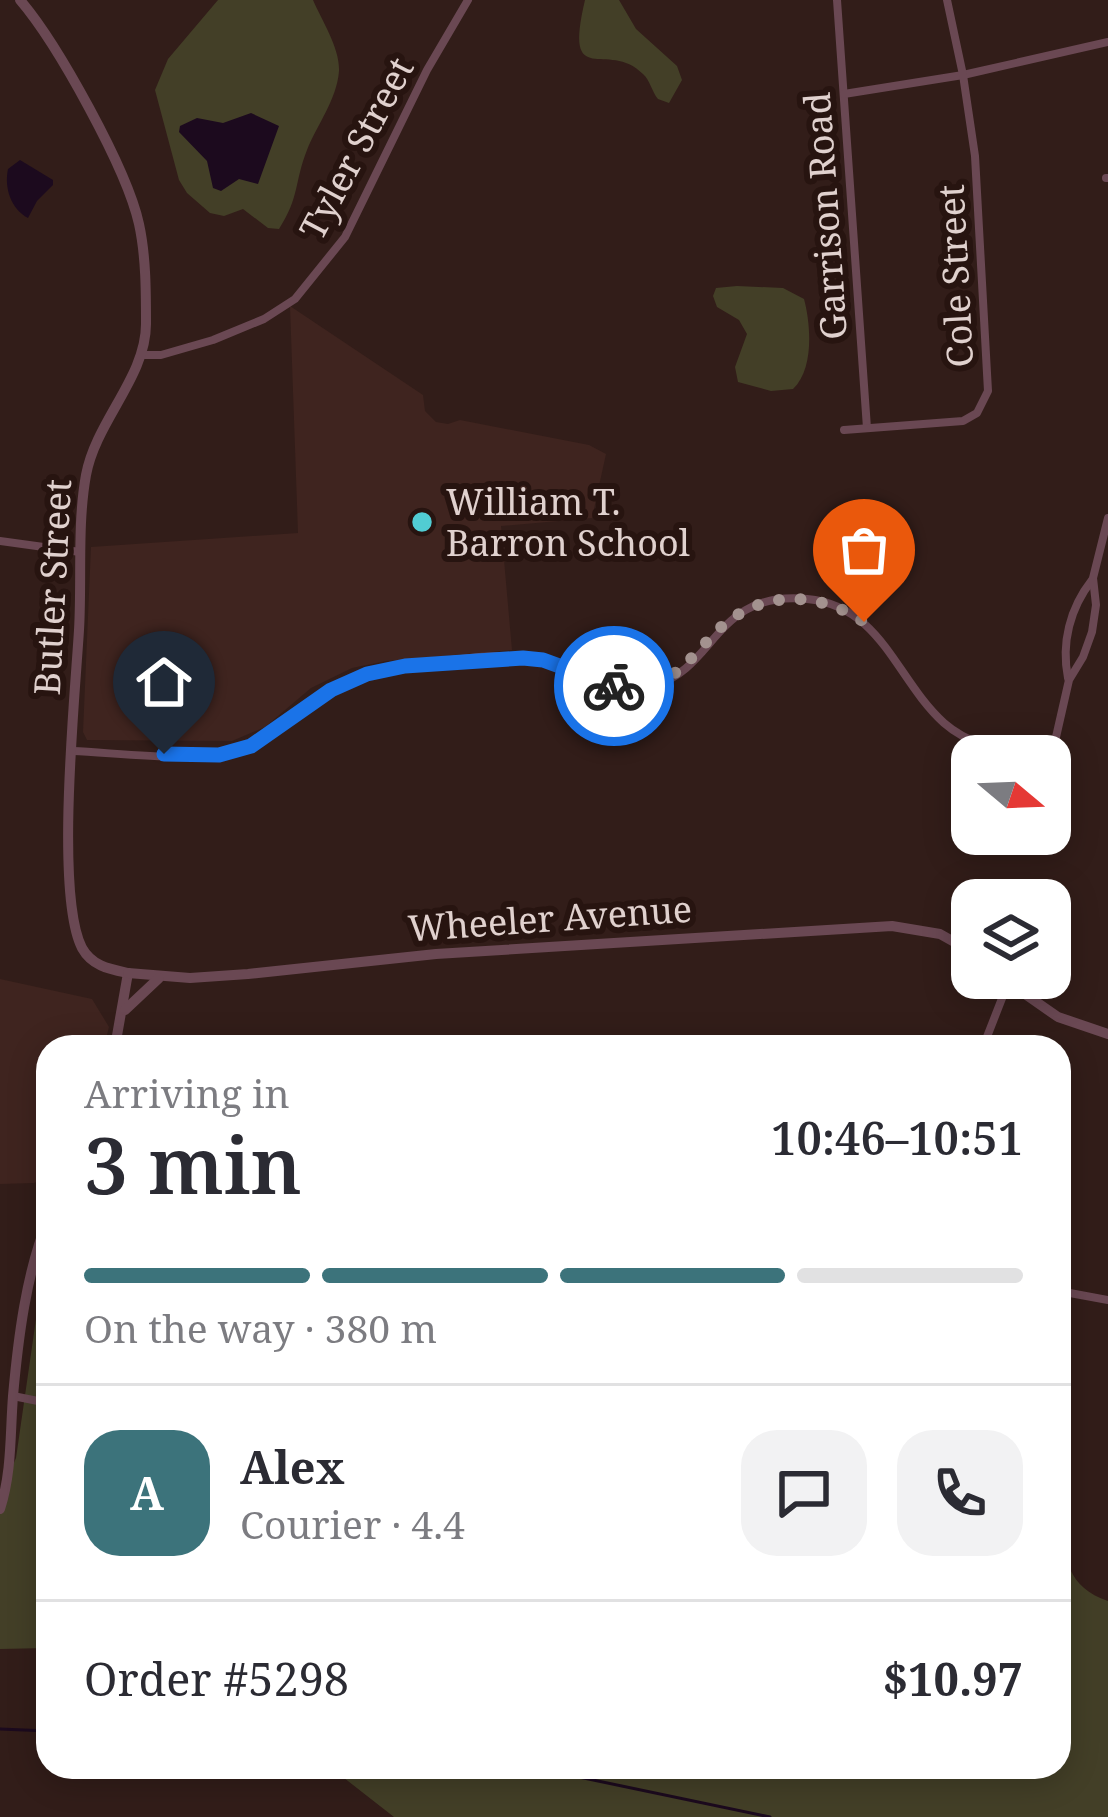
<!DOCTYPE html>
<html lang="en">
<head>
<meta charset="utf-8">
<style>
	:root { --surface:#fff; --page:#f2f2f3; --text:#2b2b33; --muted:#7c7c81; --line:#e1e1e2; --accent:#3c737b }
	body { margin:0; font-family:"Noto Serif",serif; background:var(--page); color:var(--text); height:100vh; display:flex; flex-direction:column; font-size:45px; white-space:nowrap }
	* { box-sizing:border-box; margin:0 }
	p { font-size:39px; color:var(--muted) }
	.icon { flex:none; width:66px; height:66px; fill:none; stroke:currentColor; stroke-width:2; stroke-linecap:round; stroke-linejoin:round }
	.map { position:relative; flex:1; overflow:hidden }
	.sheet { position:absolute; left:36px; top:1035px; width:1035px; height:744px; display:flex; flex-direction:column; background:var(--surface); border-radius:36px; box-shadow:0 6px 30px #0003 }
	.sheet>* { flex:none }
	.needle { width:78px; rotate:109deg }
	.fabs { position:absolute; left:951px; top:735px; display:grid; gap:24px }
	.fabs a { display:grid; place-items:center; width:120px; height:120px; border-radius:24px; background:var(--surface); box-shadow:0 6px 30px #0003; font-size:60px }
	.pin { position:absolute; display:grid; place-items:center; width:102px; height:102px; color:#fff; margin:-123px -51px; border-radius:50% 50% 50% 0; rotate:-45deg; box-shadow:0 0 12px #0007 }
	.pin .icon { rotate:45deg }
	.courier { position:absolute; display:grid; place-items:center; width:120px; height:120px; margin:-60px; border:9px solid #1a73e8; border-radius:50%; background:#fff; color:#222; box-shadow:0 3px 15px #0007 }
	.headline em { font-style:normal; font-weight:600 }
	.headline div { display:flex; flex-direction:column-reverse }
	.headline { display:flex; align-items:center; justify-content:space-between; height:204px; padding:0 48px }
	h1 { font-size:78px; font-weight:600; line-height:90px }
	.bar { display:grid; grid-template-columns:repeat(4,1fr); gap:18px 12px; align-content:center; height:144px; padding:0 48px }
	.bar i { height:15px; border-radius:9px; background:var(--line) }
	.bar .active { background:var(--accent) }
	.bar p { grid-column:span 4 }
	.line { display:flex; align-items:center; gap:30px; padding:0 48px; border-top:3px solid var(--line) }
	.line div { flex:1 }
	.round { display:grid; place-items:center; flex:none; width:126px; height:126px; border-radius:36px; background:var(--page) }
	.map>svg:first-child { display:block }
	.built { fill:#3f241f }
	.green { fill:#433f27 }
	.water { fill:#1c0a1e }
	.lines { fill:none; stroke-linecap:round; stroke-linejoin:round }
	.stream { stroke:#1c0a1e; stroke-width:3 }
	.minor { stroke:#6a4853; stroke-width:8 }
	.tertiary { stroke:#6a4853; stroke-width:10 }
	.done { stroke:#a3928f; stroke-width:12; stroke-dasharray:0 21.6 }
	.route { stroke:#1a73e8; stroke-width:15 }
	.poi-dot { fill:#51ccd3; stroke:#271410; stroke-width:4.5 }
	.labels { text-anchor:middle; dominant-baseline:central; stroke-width:12; stroke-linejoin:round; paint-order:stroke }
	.street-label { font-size:36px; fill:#e0d1ce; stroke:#271410 }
	.poi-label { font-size:36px; fill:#e0d1ce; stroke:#271410; text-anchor:start }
</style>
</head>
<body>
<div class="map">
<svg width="1108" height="1817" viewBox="0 0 1108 1817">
	<rect width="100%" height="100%" fill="#321d19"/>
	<g class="built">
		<polygon points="290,306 423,395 425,411 436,422 448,424 460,420 589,445 606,454 592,518 501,526 512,650 386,661 352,668 311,688 265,727 232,741 87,740 83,732 91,547 298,533"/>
		<polygon points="0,979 92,999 109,1027 104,1047 48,1047 48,1178 34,1183 0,1184"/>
	</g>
	<g class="green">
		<path d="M218,0H313C322,21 340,48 339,71C337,99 317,125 307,150C294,183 300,196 279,229L268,228L243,209L224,216L210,213L187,193L179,180L155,90L168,59Z"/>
		<path d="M585,0H619L636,29L677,66L682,80L669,103L658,99C652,92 650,80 643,74C608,38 563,93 585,0Z"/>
		<path d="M737,286L783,288L804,299C811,325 814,369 793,389L771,391L738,382L735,367L747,334L739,320L717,307L713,296L716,288Z"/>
		<polygon points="48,1285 48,1648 0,1649 0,1495 16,1458 36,1319"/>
		<path d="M1059,1506C1064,1548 1061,1585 1108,1601V1817H394L330,1767H1059Z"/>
	</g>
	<g class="water">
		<polygon points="251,113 279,126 258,184 239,179 221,191 213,188 207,161 179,132 180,126 197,118 223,123"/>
		<path d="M20,160L53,180V185L37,201L28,218C11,209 4,188 8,169Z"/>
	</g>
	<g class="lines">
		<g class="stream">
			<polyline points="0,1729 48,1731"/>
			<polyline points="531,1767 770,1817"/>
		</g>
		<g class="minor">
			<polyline points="837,0 867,428"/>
			<polyline points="844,94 963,75 1108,42"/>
			<polyline points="1106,178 1108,178"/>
			<polyline points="143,355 161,355 213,340 264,319 295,299 345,237 427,70 468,0"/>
			<polyline points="844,430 963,421 977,413 988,391 975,156 963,75 947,0"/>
			<polyline points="0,541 80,552"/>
			<path d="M1068,678C1061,643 1070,608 1092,580"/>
			<path d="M73,751C124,753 208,766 254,745C271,737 284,724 298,713C331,688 364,671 405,666C447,661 500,650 542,660C580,669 615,697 655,685C716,668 715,590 807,599C882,606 896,680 944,723C968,744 997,750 1028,756"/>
			<polyline points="1051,759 1069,680 1083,657 1092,632 1096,605 1093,578 1108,518"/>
			<polyline points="1050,783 1060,771 1051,759"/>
			<polyline points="983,1047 1008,983"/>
			<polyline points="1059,1291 1108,1300"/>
			<polyline points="13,1396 48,1403"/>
		</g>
		<g class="tertiary">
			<path d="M20,0C57,43 127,169 139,224C146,256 146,292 146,324C146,377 96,421 86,475C77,525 82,579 79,630C75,696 55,895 82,948C92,966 109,969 128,973L115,1047"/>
			<polyline points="128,973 190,978 248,974 436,954 892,926 940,934 972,952"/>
			<polyline points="1002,978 1058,1017 1108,1034"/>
			<polyline points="125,1010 159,978"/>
			<path d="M0,1509C12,1472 10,1434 13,1396C18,1340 26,1273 48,1220"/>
		</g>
	</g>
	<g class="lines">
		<path class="done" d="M614,686C665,696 684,665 716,632C758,590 817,590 864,622"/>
		<polyline class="route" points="164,754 219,755 251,746 331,690 367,674 405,666 523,658 543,660 614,686"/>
	</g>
	<circle class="poi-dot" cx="422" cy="522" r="12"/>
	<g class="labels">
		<g class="street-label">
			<text transform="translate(356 148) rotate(-62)">Tyler Street</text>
			<text transform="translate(825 216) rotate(-94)">Garrison Road</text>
			<text transform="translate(955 276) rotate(-93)">Cole Street</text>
			<text transform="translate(52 587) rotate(-87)">Butler Street</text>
			<text transform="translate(550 918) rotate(-4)">Wheeler Avenue</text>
		</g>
		<g class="poi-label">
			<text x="446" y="501">William T.<tspan x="446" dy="41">Barron School</tspan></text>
		</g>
	</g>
</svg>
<div class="fabs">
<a><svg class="needle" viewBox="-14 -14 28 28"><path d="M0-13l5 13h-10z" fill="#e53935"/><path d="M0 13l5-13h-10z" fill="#7c7c81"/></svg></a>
<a><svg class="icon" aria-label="layers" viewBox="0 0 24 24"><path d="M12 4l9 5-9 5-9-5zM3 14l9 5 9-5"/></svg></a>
</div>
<div class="pin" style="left:864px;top:622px;background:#ea580c"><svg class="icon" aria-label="bag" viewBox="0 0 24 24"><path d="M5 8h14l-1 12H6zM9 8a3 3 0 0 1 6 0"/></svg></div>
<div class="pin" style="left:164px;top:754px;background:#1f2937"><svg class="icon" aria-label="home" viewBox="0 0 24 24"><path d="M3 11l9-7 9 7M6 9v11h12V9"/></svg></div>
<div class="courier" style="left:614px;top:686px"><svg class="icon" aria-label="bike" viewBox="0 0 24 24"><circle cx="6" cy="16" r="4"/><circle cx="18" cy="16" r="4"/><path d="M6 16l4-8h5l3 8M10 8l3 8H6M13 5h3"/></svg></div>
<section class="sheet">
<div class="headline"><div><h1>3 min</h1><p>Arriving in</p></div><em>10:46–10:51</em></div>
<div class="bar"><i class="active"></i><i class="active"></i><i class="active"></i><i></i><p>On the way · 380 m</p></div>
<div class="line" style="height:216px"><b class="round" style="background:var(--accent);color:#fff">A</b><div><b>Alex</b><p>Courier · 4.4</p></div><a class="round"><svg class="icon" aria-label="chat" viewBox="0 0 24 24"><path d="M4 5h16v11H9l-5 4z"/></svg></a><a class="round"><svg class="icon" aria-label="phone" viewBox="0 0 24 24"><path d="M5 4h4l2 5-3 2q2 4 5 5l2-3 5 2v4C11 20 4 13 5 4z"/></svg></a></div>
<div class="line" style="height:156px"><div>Order #5298</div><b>$10.97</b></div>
</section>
</div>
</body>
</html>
